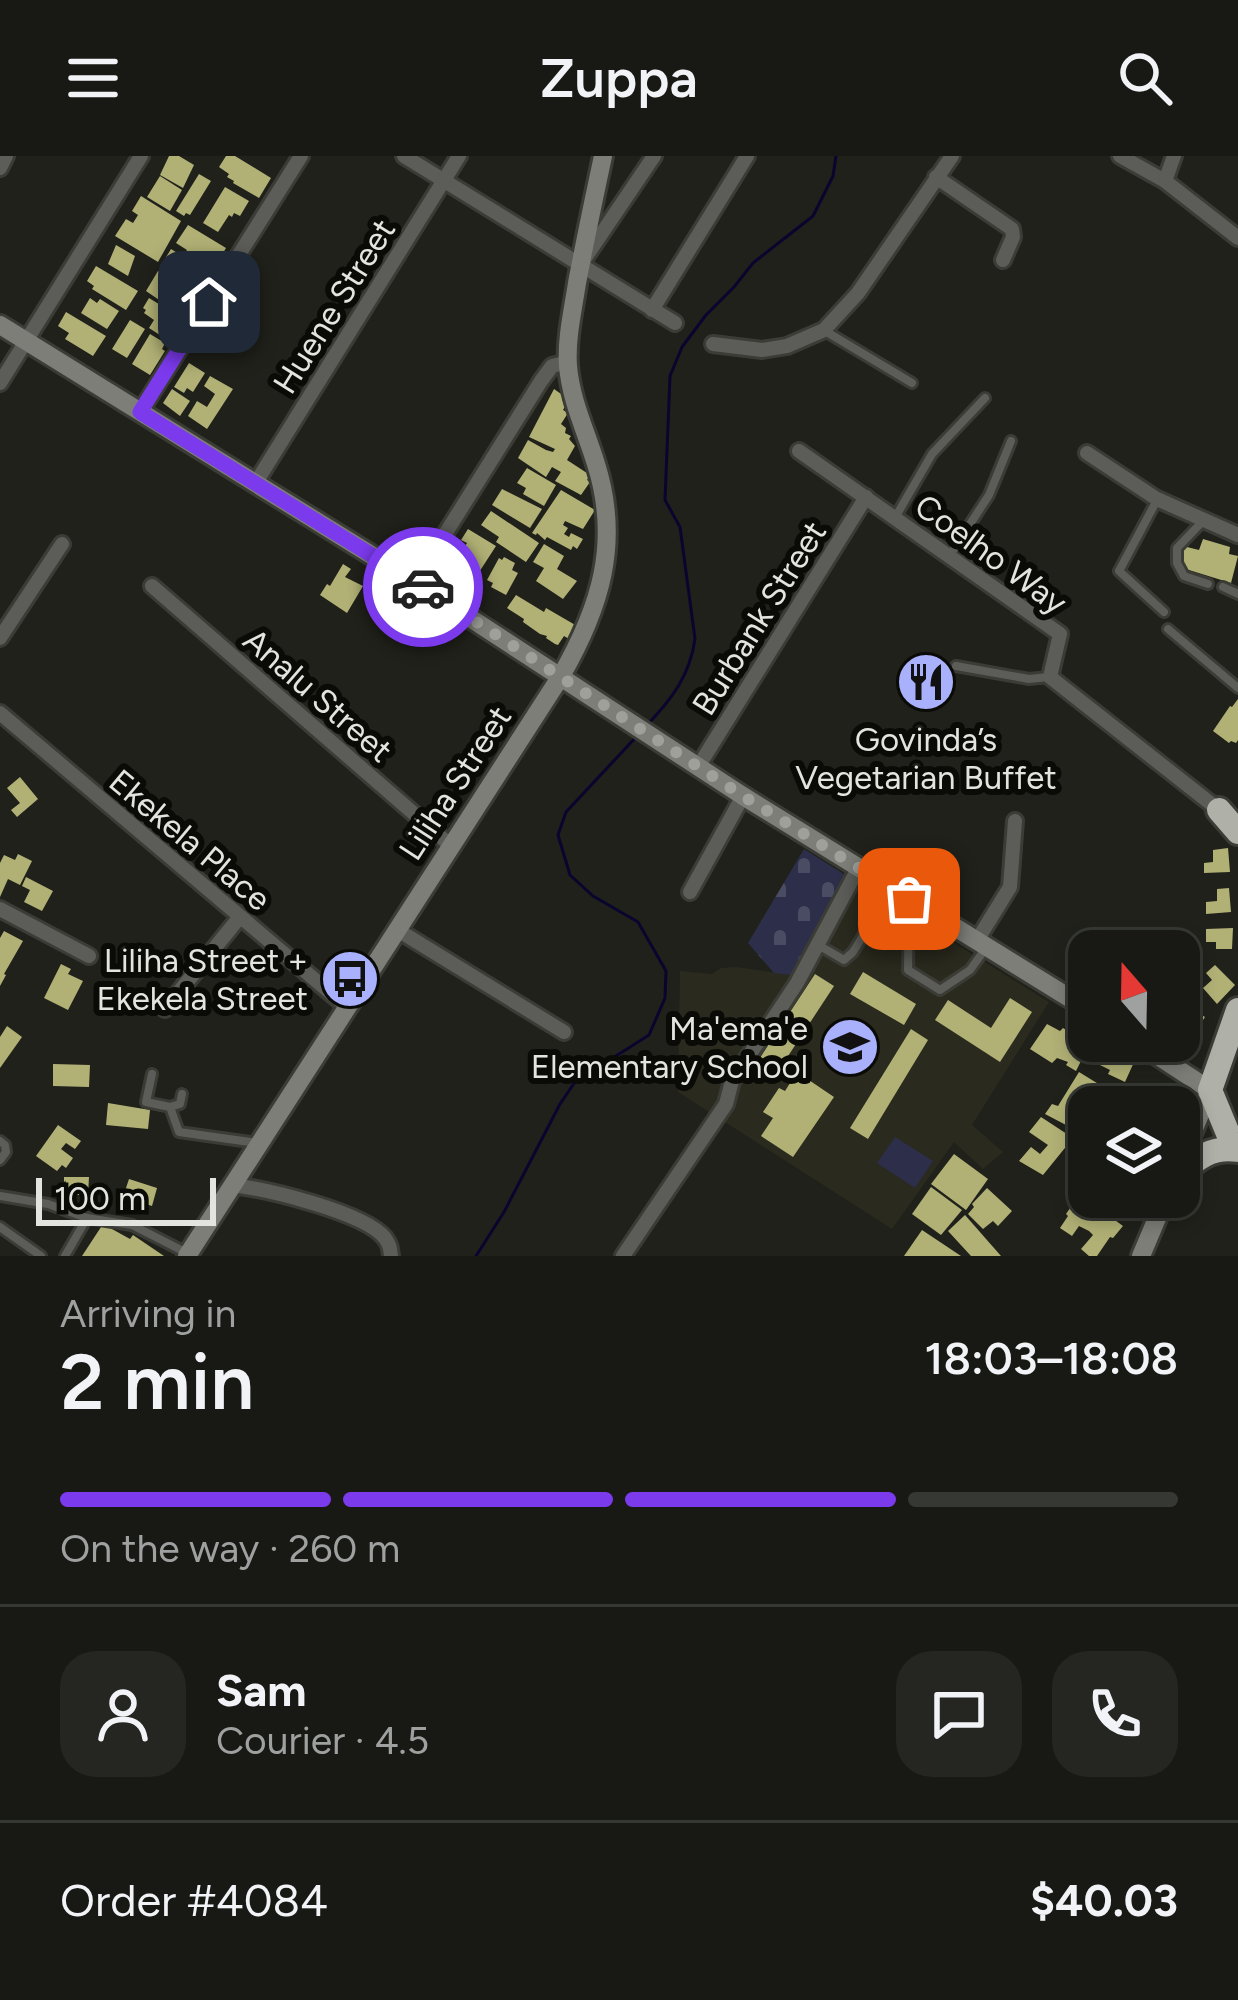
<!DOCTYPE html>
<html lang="en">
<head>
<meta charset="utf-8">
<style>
	:root { --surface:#181914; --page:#252622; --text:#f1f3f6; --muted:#9fa0a0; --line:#363834; --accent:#7c3aed }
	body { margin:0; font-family:Figtree,sans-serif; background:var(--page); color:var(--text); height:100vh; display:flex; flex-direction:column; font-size:45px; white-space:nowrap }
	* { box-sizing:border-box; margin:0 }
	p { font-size:39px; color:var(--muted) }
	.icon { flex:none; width:66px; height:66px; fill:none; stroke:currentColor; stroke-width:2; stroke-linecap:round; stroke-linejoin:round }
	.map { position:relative; height:1100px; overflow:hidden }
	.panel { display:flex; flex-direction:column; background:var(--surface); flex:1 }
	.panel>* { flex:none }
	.needle { width:78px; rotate:340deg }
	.fabs { position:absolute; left:1068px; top:774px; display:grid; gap:24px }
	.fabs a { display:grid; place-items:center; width:132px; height:132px; border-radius:24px; background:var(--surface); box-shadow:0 6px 18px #0003,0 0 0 3px var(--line); font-size:60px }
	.scale { position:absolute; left:36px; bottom:30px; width:180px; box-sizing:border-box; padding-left:12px; border:6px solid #e3e4df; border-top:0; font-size:33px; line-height:42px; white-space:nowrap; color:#e3e4df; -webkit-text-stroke:9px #0a0a07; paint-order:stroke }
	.pin { position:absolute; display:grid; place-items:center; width:102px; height:102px; color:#fff; margin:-51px; border-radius:24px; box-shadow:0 6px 18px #0006 }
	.courier { position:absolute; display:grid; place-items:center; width:120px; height:120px; margin:-60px; border:9px solid #7c3aed; border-radius:50%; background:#fff; color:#222; box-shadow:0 3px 15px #0007 }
	.overview em { font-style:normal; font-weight:600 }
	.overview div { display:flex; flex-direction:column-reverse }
	.overview { display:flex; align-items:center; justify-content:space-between; height:204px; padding:0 60px }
	h1 { font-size:78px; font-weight:600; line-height:90px }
	.bar { display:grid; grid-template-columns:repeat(4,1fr); gap:18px 12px; align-content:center; height:144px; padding:0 60px }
	.bar i { height:15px; border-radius:9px; background:var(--line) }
	.bar .selected { background:var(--accent) }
	.bar p { grid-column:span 4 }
	.line { display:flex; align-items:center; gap:30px; padding:0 60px; border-top:3px solid var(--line) }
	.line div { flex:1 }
	.round { display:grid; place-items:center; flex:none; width:126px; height:126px; border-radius:36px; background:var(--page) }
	header { display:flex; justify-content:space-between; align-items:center; height:156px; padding:0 60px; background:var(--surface); font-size:54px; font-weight:600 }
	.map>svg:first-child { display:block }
	.built { fill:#2a2a1e }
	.cemetery { fill:url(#cemetery-stones) }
	.pitch { fill:#2c2e4a }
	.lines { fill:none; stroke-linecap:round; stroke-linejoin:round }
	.stream { stroke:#0a052e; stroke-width:3 }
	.building { fill:#b1b176 }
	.lane-casing { stroke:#3b3c36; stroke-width:14 }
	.street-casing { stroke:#3b3c36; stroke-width:20 }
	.secondary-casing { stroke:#3b3c36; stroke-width:24 }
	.highway-casing { stroke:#3b3c36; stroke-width:30 }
	.lane { stroke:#5c5c58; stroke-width:8 }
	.street { stroke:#5c5c58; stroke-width:14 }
	.secondary { stroke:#7d7e78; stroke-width:18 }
	.highway { stroke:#afb0a7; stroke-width:24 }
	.done { stroke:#9fa09a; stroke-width:12; stroke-dasharray:0 21.6 }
	.route { stroke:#7c3aed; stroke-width:15 }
	.labels { text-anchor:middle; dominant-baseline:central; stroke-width:12; stroke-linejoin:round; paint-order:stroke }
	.street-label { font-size:33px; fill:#e3e4df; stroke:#0a0a07 }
	.poi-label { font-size:33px; fill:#e3e4df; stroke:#0a0a07; text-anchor:end }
</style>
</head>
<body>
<header><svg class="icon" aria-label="menu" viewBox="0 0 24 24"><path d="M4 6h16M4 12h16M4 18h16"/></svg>Zuppa<svg class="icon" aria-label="search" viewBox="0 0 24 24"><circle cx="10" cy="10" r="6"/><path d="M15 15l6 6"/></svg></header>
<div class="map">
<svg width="1238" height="1100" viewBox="0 0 1238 1100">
	<defs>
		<pattern id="cemetery-stones" width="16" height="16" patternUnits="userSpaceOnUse" patternTransform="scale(3)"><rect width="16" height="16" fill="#2c2e4a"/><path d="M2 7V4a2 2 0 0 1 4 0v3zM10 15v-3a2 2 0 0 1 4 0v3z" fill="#4a4c64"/></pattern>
	</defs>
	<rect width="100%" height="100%" fill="#20211a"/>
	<polygon class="built" points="847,720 1049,846 972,969 1003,996 983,1013 954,986 892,1073 678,936 680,815 712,818 721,812 736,811 791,819"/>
	<polygon class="cemetery" points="804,693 847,720 791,819 774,817 748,787"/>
	<polygon class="pitch" points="895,981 933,1005 915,1032 877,1007"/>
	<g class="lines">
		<g class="stream">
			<path d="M647,569C672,543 690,519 695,483L680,371L665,344L670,220L682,191L706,159L734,131L753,107L813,60L833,20L836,0"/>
			<polyline points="476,1100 504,1056 560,948 575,926 649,879 665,842 666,815 638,766 593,740 570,719 558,679 566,656 637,580"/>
		</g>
	</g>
	<g class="building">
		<polygon points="169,0 179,0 194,9 183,32 160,19"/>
		<polygon points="226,0 235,0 271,22 259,42 233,27 234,25 227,21 229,18 219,11"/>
		<polygon points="199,18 211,25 190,59 186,57 184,60 176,55"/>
		<polygon points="160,20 182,34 170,55 147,41"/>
		<polygon points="225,31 249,45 240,60 234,57 232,61 229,59 218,76 203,67"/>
		<polygon points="141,40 181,65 158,106 115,80 126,63 133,67 138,59 132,55"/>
		<polygon points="188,69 226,92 215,111 205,105 203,108 185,97 187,94 176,87"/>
		<polygon points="116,89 135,100 128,120 108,108"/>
		<polygon points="171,93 209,117 199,132 162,108"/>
		<polygon points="96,110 138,135 126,154 92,133 94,130 87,125"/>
		<polygon points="158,115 201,141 187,163 146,135"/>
		<polygon points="90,142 97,147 100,143 119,155 107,173 81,157"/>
		<polygon points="149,142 180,161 166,183 149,172 154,164 144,157 146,154 143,152"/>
		<polygon points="66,156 106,180 93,200 65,183 69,177 58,170"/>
		<polygon points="130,164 145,173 127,202 112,193"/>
		<polygon points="150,178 165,187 162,193 165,195 150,219 132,208"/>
		<polygon points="189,207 205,217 193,236 187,232 184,237 174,231"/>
		<polygon points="210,220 233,233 207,273 188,260 197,245 207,251 215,238 204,230"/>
		<polygon points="172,233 190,245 180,260 163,247"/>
		<polygon points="554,233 564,240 562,244 567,247 563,254 568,257 561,268 566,272 565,277 571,280 569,283 575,290 567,304 590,319 587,324 590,326 581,339 555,325 561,316 552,311 546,321 518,302 528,284 546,294 553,296 555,293 529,281"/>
		<polygon points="527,312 556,329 544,350 523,338 526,332 517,327"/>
		<polygon points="502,333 542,353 530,372 492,349"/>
		<polygon points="561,334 595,354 583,373 565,365 563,369 568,372 564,378 569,381 571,377 583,383 577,393 573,390 571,394 547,381 545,384 537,377 536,379 532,377"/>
		<polygon points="491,355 539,387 526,406 496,386 499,381 481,369"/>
		<polygon points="468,373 496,390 474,424 468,421 465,425 449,416 467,387 461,384"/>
		<polygon points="1203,383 1230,391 1229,398 1238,400 1231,427 1176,410 1183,390 1199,394"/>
		<polygon points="544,388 564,400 557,413 577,425 563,443 536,425 544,412 533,406"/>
		<polygon points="504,401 515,407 512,414 518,417 506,439 491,431 493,427 487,424 499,402 502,404"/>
		<polygon points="343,408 351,413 345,421 363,430 347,457 320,439 327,428 330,430"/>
		<polygon points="516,439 544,456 546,452 577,470 569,483 564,480 558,489 555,488 546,482 547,480 540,478 523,466 524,463 507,452"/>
		<polygon points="1238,543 1238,584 1236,587 1231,585 1229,587 1213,575 1230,550 1232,551"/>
		<polygon points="20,621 38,643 17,661 11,654 20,647 7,632"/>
		<polygon points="1228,692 1230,716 1204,717 1204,707 1213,706 1213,694"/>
		<polygon points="18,698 32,705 20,729 8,723 0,741 0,707 4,699 15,704"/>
		<polygon points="26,721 53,735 42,755 24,746 30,734 22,730"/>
		<polygon points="1229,732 1231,756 1206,758 1206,746 1217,745 1217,733"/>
		<polygon points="1233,772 1232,793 1216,793 1216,786 1206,786 1206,773"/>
		<polygon points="4,775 23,785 4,818 6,819 0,830 0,782"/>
		<polygon points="61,808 71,813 68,818 83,825 68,854 44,842"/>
		<polygon points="1215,809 1235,829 1217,848 1203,832 1212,824 1206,817"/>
		<polygon points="863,816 916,848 904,869 850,838"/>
		<polygon points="815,818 834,830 773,923 754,911"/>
		<polygon points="1187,837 1195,841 1191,848 1200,853 1198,857 1205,861 1188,887 1179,882 1179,849"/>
		<polygon points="1010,842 1032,856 1000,906 935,864 948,844 991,872"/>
		<polygon points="1047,868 1060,875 1063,872 1078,881 1076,885 1087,893 1076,915 1066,909 1068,906 1057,902 1052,907 1030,893"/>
		<polygon points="7,870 22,881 0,912 0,881"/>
		<polygon points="911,873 928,884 868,983 850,972"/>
		<polygon points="1116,892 1135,904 1125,926 1108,918 1110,914 1096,907 1101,898 1106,899"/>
		<polygon points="53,908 90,909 89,931 53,930"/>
		<polygon points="797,916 834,941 793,1001 761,980 773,962 763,956 779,932 785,935"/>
		<polygon points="1079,916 1105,932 1095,951 1089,951 1089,957 1079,949 1066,969 1045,958 1052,948 1058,950"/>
		<polygon points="1116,932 1122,934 1148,948 1147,951 1105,951"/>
		<polygon points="108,947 150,954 148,973 106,969"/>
		<polygon points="1041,961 1073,982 1043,1019 1019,1005 1031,991 1040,998 1048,989 1029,976"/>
		<polygon points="58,969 81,985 75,993 66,987 61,993 73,1002 66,1012 62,1009 57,1015 36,1000"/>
		<polygon points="954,998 988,1023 966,1054 931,1028"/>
		<polygon points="64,1021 89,1021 88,1039 64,1039"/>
		<polygon points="129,1023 157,1032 152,1050 123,1041"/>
		<polygon points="931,1031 962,1054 941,1079 912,1058"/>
		<polygon points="987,1032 1012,1055 998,1070 993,1065 983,1073 968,1058 974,1051 972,1048"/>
		<polygon points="1077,1042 1086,1048 1089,1045 1123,1070 1113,1082 1110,1081 1097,1100 1089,1100 1081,1093 1093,1079 1089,1075 1079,1070 1072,1080 1060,1072 1068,1060 1066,1058"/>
		<polygon points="965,1059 1001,1100 971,1100 948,1075"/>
		<polygon points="103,1068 130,1083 133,1079 164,1100 82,1100"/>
		<polygon points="922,1074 961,1100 904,1100"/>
	</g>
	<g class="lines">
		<defs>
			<g id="lane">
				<polyline points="825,175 912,227"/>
				<polyline points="1157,344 1119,415 1164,456"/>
				<polyline points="896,360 932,298 985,242"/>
				<polyline points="1203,365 1177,392 1177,407 1184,420 1208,428"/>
				<polyline points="950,399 989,339 1011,285"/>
				<polyline points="1223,431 1238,438"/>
				<polyline points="1168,473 1238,532"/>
				<polyline points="956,510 1029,523 1049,521"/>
				<polyline points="909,745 908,814 940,834 970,814 986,792"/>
				<polyline points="818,789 844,804 853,796 874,762 882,760 907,777"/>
				<polyline points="152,918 146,946 170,951 179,976 257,987"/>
				<polyline points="170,951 180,948 182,938"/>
				<polyline points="0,985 5,989 6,996 0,1004"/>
				<polyline points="0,1040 48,1048 87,1062"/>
				<polyline points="0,1071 41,1100"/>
				<polyline points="65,1100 87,1062 132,1069 187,1097"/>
			</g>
			<g id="street">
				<polyline points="404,0 675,167"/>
				<polyline points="1120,0 1165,25"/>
				<polyline points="1174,0 1165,25 1238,82"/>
				<polyline points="0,12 6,0"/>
				<polyline points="936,21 1012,73 1013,81 1003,104"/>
				<polyline points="583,105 654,0"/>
				<polyline points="652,154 747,0"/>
				<polyline points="713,188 762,194 787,190 824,174 858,137 952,0"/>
				<polyline points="0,227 141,0"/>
				<polyline points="140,256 301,0"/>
				<polyline points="799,295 1060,478 1050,521 1219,654"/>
				<polyline points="1087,297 1157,343 1238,379"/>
				<polyline points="255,328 459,0"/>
				<polyline points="415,426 541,225 552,210 568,206"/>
				<polyline points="152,430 450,689"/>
				<polyline points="0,482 62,388"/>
				<polyline points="0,557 346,850"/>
				<polyline points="698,611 866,341"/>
				<polyline points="690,736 743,640"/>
				<polyline points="0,753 89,800"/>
				<polyline points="396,773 564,876"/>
				<polyline points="976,786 1010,731 1015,665"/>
				<polyline points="165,853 239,762"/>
				<path d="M232,1029C266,1033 364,1056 385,1082C390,1089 390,1092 391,1100"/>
				<polyline points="623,1100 726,948 732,925 797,827 859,711"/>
			</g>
			<g id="secondary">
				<polyline points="0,169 415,426 743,640 1089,854"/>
				<polyline points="1135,885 1210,934 1179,1009"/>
				<path d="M187,1100L561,520C600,452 621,387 596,308C586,275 571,245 568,210C566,183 573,154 577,127C585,85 594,42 603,0"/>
				<polyline points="1141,1100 1166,1041"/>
			</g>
			<g id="highway">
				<polyline points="1219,654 1238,676"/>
				<polyline points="1238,854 1210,934 1229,980 1238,990"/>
				<path d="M1179,1020C1196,1002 1212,990 1238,994"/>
			</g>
		</defs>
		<use href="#lane" class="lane-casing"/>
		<use href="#street" class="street-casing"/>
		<use href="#secondary" class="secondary-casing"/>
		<use href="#highway" class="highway-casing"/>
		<use href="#lane" class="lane"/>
		<use href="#street" class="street"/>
		<use href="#secondary" class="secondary"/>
		<use href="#highway" class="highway"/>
	</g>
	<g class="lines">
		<polyline class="done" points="423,431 743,640 909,743"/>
		<polyline class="route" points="209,146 140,256 423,431"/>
	</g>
	<defs>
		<symbol id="restaurant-disc" viewBox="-11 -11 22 22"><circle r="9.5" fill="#a9b0fc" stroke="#0a0a07"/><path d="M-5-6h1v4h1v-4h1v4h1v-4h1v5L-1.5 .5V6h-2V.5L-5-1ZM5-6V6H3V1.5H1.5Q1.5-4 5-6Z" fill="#111"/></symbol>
		<symbol id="bus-disc" viewBox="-11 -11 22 22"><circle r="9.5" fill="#a9b0fc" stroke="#0a0a07"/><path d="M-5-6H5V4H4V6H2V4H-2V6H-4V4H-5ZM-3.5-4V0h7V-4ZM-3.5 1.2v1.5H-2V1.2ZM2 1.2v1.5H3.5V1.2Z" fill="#111"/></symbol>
		<symbol id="school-disc" viewBox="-11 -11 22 22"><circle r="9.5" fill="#a9b0fc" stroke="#0a0a07"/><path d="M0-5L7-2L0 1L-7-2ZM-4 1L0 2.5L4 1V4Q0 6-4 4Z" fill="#111"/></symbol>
	</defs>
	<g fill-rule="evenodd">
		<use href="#restaurant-disc" x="893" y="493" width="66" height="66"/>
		<use href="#bus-disc" x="317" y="790" width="66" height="66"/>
		<use href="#school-disc" x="817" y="858" width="66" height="66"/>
	</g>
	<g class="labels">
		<g class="street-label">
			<text transform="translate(334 150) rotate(-58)">Huene Street</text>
			<text transform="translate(991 398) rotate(36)">Coelho Way</text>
			<text transform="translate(759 462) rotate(-58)">Burbank Street</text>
			<text transform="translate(318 539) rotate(41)">Analu Street</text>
			<text transform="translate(455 627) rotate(-57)">Liliha Street</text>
			<text transform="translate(190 684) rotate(40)">Ekekela Place</text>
		</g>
		<g class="poi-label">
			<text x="926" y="583" text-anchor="middle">Govinda’s<tspan x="926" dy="38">Vegetarian Buffet</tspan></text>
			<text x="308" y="804">Liliha Street +<tspan x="308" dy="38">Ekekela Street</tspan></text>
			<text x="808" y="872">Ma'ema'e<tspan x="808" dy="38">Elementary School</tspan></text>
		</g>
	</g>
</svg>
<div class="fabs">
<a><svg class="needle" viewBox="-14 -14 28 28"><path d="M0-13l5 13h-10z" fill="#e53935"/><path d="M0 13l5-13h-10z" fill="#9fa0a0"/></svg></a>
<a><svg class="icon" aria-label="layers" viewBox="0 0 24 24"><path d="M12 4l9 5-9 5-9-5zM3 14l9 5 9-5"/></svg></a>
</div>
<div class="scale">100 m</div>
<div class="pin" style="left:909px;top:743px;background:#ea580c"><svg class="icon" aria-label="bag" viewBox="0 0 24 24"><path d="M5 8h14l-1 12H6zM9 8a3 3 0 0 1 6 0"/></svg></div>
<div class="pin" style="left:209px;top:146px;background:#1f2937"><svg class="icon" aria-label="home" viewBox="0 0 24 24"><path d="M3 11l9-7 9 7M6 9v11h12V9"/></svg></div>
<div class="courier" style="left:423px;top:431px"><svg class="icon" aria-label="car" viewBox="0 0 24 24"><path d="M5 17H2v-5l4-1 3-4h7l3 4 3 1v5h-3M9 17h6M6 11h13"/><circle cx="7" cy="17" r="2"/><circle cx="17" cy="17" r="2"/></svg></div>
</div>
<section class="panel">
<div class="overview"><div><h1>2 min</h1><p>Arriving in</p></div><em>18:03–18:08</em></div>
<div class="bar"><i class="selected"></i><i class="selected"></i><i class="selected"></i><i></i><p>On the way · 260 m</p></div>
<div class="line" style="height:216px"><a class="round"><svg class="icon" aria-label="person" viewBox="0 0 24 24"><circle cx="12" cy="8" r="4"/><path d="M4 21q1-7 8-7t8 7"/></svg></a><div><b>Sam</b><p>Courier · 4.5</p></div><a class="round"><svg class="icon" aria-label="chat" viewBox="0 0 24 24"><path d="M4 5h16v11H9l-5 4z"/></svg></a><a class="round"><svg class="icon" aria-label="phone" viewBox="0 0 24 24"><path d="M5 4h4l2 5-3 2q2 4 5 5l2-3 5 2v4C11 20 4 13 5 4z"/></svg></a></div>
<div class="line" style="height:156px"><div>Order #4084</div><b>$40.03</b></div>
</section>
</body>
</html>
